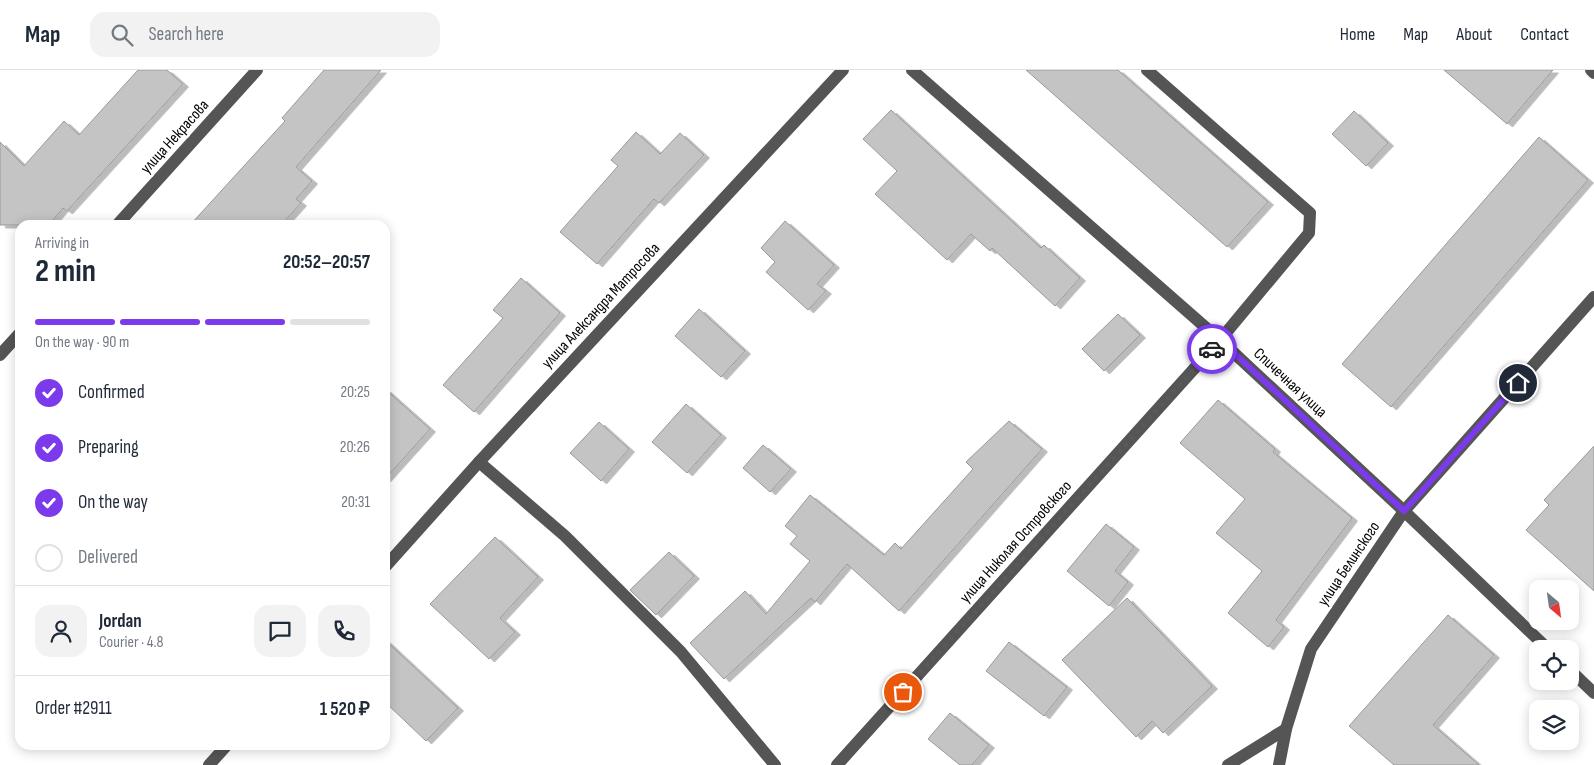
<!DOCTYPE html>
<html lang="en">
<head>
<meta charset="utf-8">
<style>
	:root { --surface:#fff; --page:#f2f2f3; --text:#1f2937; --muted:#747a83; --line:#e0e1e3; --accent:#7c3aed }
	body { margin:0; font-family:"Sofia Sans Condensed",sans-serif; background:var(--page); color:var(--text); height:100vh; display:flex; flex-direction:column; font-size:19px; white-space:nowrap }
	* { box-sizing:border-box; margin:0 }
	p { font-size:16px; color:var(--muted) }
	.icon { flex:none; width:28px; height:28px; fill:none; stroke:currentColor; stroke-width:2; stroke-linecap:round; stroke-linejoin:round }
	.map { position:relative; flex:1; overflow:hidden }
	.sheet { position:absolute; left:15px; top:150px; width:375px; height:530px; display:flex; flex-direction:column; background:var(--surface); border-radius:15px; box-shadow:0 2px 12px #0003 }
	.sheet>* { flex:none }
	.needle { width:32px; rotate:151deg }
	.fabs { position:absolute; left:1529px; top:510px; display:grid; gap:10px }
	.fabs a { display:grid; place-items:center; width:50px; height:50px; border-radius:10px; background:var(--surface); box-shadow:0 2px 12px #0003; font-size:25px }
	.pin { position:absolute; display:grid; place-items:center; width:42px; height:42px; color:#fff; margin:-21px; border:2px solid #fff; border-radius:50%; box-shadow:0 1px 5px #0007 }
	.courier { position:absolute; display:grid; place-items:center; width:50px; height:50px; margin:-25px; border:4px solid #7c3aed; border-radius:50%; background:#fff; color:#222; box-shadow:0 1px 6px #0007 }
	.overview em { font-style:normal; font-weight:700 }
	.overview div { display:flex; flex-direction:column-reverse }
	.overview { display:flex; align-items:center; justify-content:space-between; height:85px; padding:0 20px }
	h1 { font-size:32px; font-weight:700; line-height:38px }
	.bar { display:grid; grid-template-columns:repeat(4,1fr); gap:8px 5px; align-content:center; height:60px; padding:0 20px }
	.bar i { height:6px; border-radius:4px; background:var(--line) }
	.bar .on { background:var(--accent) }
	.bar p { grid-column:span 4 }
	.line { display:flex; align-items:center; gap:12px; padding:0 20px; border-top:1px solid var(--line) }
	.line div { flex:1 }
	.round { display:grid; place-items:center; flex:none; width:52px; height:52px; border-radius:15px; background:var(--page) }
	ol { padding:0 20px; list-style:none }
	li { display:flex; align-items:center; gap:15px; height:55px }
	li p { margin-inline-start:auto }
	li .icon { padding:5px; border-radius:50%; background:var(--accent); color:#fff; stroke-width:4 }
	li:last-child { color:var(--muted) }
	li i { width:28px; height:28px; border:2px solid var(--line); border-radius:50% }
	header { display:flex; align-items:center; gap:30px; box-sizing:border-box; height:70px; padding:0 25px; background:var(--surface); border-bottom:1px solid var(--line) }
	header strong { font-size:24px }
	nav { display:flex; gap:28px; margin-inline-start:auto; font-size:18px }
	.search { width:350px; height:45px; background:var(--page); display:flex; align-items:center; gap:12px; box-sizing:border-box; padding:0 18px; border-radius:15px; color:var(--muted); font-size:19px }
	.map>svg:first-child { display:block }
	.building { fill:#c4c4c4; stroke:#999; filter:url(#shadow) }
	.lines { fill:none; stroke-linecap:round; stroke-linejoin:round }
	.minor { stroke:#555; stroke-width:12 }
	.done { stroke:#595959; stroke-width:5; stroke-dasharray:0 9 }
	.route { stroke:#7c3aed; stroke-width:6 }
	.labels { text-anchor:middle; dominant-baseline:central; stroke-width:5; stroke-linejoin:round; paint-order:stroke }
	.street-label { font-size:16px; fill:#000; stroke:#fff }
</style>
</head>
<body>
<header>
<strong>Map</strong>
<div class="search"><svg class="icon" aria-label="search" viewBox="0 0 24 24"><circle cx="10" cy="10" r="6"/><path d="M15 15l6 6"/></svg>Search here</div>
<nav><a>Home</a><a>Map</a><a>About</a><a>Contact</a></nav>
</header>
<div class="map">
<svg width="1594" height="695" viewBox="0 0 1594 695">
	<defs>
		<filter id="shadow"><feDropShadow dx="5.5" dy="3" stdDeviation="0" flood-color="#0004"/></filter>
	</defs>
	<rect width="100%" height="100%" fill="#fff"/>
	<g class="building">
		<polygon points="138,0 167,0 183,14 67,141 63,138 49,155 0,155 0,72 24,96 64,51 79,65"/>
		<polygon points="324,0 381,0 296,97 312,111 296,129 301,133 281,155 190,155 285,51 282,48"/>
		<polygon points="1026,0 1118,0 1268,132 1227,177"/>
		<polygon points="1444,0 1553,0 1507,54"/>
		<polygon points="891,40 1041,178 1044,175 1080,208 1055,236 992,178 990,181 971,164 947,190 875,124 897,101 863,69"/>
		<polygon points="1354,41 1388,73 1366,96 1332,64"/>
		<polygon points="636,62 660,84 680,63 704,85 659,133 654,129 597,194 560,162 618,96 611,90"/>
		<polygon points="1539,67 1588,110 1391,337 1342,294"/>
		<polygon points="785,151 834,195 817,214 826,221 808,240 766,202 775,192 761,178"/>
		<polygon points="521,208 560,243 474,342 443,315 503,248 493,240"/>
		<polygon points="699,239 745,281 721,307 675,266"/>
		<polygon points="1118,244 1140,265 1104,301 1082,279"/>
		<polygon points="385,319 430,359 385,409"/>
		<polygon points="1218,330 1275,379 1273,382 1352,448 1276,550 1284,557 1268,577 1228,543 1262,501 1216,463 1245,429 1180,373"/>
		<polygon points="686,334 721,365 687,403 652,372"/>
		<polygon points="1009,351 1042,379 899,541 847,494 815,532 811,528 724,609 690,573 745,521 766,544 810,491 790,474 797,466 785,456 810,425 884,485 895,473 901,479 973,399 966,392"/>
		<polygon points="599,352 629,379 601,411 570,383"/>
		<polygon points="763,375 791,399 770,422 743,398"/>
		<polygon points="1594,376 1594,521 1526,460 1549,435 1544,430"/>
		<polygon points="1106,454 1134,477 1115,501 1128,512 1109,536 1067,501"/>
		<polygon points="495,467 538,507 500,548 515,562 489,589 430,534"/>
		<polygon points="669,482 694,506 656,545 630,520"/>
		<polygon points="1127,528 1212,616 1163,663 1152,651 1136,667 1062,590"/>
		<polygon points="1448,545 1494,585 1433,655 1479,695 1394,695 1349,656"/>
		<polygon points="385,570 458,638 426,671 385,632"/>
		<polygon points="1009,572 1067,617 1044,646 986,601"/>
		<polygon points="950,643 989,675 972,695 960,695 928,669"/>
	</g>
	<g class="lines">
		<g class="minor">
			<polyline points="912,0 1220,270 1404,441 1548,579"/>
			<polyline points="1591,0 1594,3"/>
			<polyline points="117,155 257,0"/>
			<polyline points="0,285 20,263"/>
			<polyline points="479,392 565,466 681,582 775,695"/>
			<polyline points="385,497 479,392 843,0"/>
			<polyline points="1570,600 1594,623"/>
			<polyline points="209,695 227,675"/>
			<polyline points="837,695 1220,270 1309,163 1310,143 1147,0"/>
			<polyline points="1228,695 1286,659"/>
			<polyline points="1279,695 1286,659 1311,579 1404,441 1594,227"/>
		</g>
	</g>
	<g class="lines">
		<polyline class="done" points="903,622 1212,279"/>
		<polyline class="route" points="1212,279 1220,270 1404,441 1518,313"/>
	</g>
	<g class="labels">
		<g class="street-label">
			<text transform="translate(175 67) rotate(-48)">улица Некрасова</text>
			<text transform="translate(601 236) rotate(-47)">улица Александра Матросова</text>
			<text transform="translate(1290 313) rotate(43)">Спичечная улица</text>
			<text transform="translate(1016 472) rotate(-48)">улица Николая Островского</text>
			<text transform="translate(1349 494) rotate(-56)">улица Белинского</text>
		</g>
	</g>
</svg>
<div class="fabs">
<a><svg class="needle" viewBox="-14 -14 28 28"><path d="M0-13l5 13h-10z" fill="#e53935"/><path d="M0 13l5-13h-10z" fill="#747a83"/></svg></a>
<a><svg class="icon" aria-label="locate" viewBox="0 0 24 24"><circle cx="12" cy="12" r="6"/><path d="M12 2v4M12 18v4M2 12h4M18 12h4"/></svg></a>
<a><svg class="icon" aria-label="layers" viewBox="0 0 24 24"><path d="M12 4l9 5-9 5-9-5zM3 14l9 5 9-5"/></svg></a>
</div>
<div class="pin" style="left:903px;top:622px;background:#ea580c"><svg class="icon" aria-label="bag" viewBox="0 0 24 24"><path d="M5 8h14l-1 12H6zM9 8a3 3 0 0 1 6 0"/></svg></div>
<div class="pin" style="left:1518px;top:313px;background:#1f2937"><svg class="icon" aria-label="home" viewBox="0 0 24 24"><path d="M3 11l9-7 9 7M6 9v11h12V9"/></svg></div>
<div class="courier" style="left:1212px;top:279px"><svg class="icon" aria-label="car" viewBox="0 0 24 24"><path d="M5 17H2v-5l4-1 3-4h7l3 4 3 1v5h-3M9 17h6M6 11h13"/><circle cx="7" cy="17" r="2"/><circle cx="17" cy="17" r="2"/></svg></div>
<section class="sheet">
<div class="overview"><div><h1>2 min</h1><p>Arriving in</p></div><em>20:52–20:57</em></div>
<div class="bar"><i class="on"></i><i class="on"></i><i class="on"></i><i></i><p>On the way · 90 m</p></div>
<ol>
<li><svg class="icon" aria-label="check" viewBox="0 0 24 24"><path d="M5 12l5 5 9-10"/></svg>Confirmed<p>20:25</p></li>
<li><svg class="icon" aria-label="check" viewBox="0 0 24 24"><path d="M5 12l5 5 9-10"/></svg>Preparing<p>20:26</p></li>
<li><svg class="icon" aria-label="check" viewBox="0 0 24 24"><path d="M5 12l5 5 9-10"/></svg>On the way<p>20:31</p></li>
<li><i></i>Delivered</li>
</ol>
<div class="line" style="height:90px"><a class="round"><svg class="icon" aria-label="person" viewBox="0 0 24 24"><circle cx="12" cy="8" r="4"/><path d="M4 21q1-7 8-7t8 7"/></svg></a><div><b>Jordan</b><p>Courier · 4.8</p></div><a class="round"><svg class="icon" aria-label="chat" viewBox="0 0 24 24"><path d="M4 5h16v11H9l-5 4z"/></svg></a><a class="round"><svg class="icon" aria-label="phone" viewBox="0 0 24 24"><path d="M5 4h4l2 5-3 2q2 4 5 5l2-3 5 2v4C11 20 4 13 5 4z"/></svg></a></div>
<div class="line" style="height:65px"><div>Order #2911</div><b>1 520 ₽</b></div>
</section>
</div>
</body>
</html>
